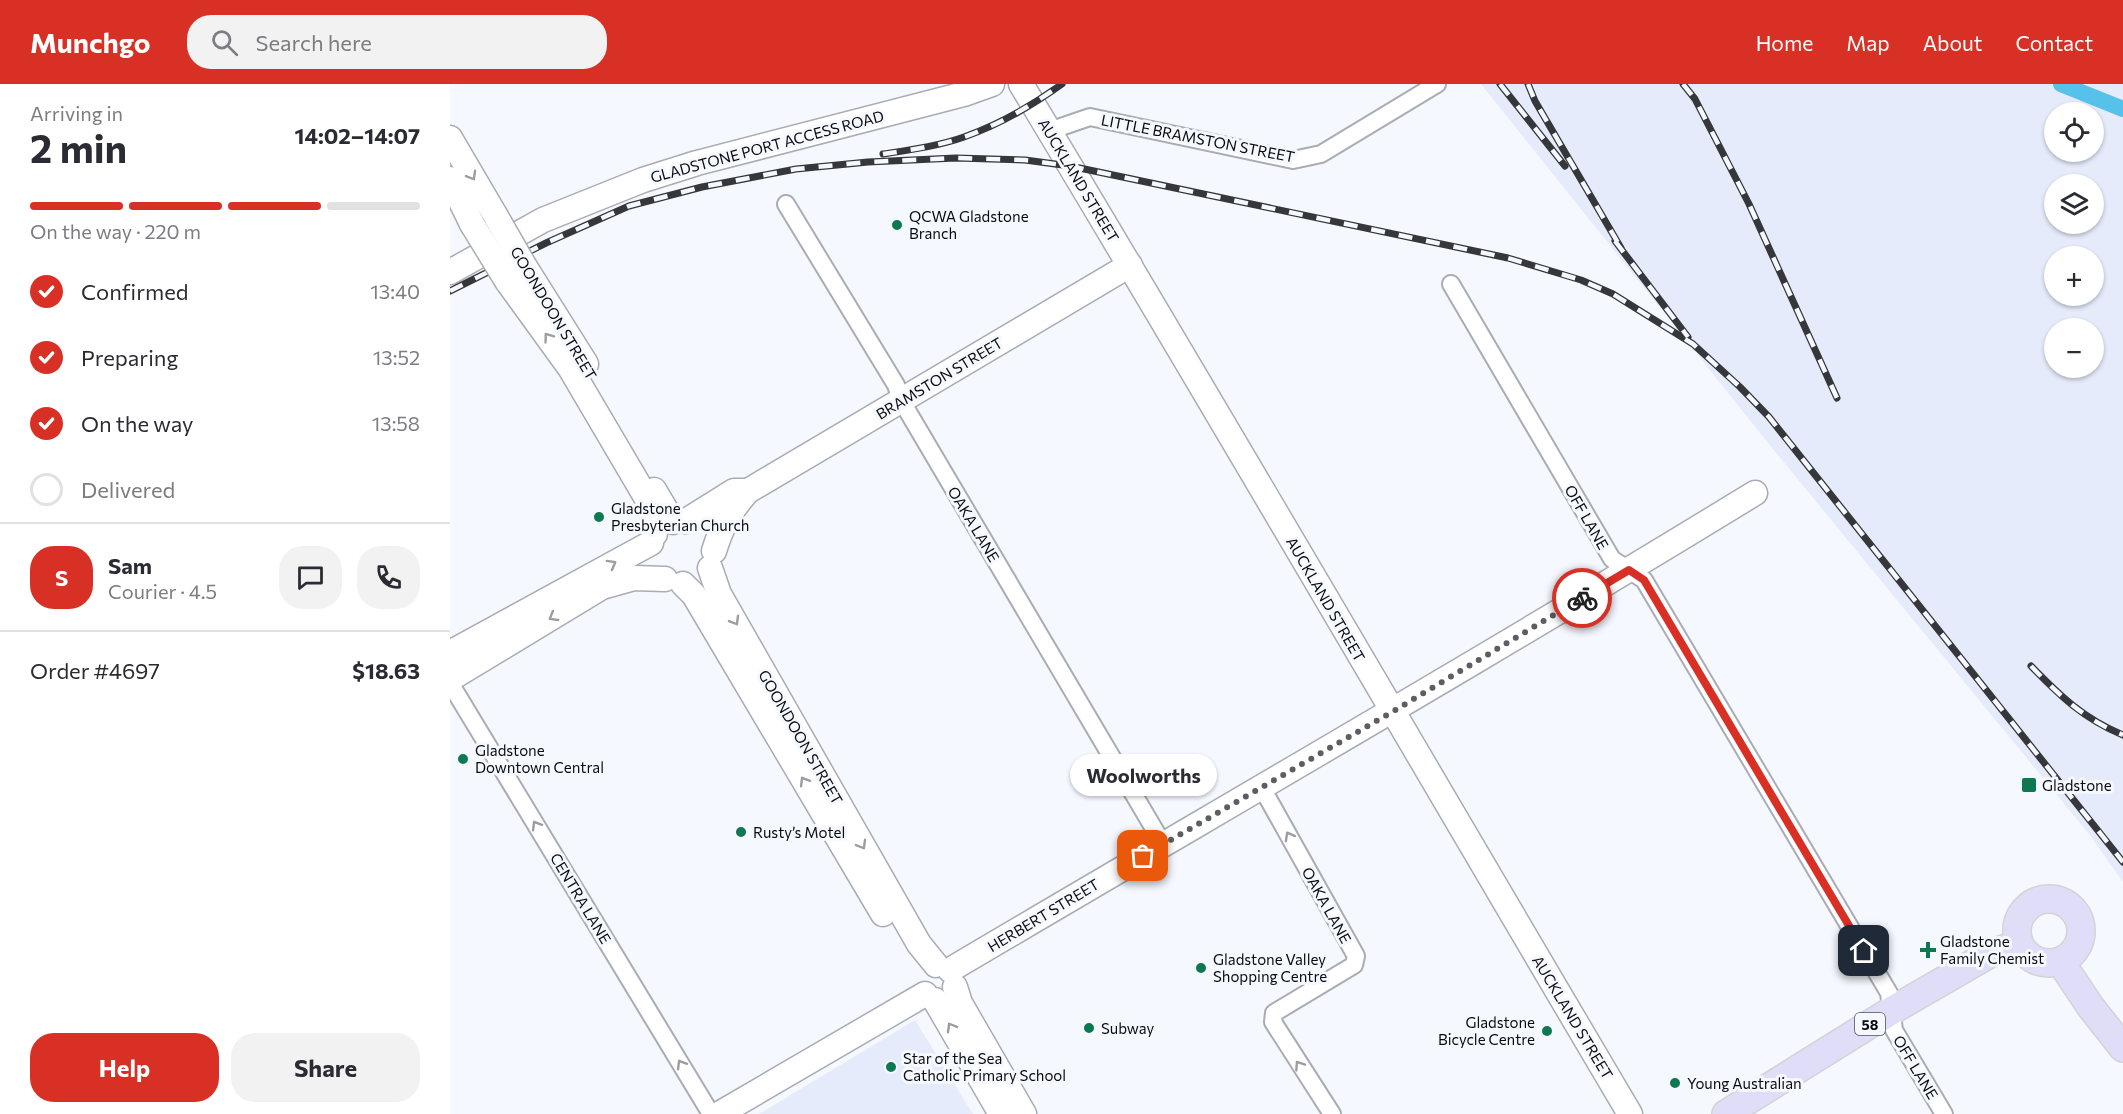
<!DOCTYPE html>
<html lang="en">
<head>
<meta charset="utf-8">
<style>
	:root { --surface:#fff; --page:#f2f2f3; --text:#2b2b33; --muted:#7c7c81; --line:#e1e1e2; --accent:#d93025 }
	body { margin:0; font-family:Commissioner,sans-serif; background:var(--page); color:var(--text); height:100vh; display:flex; flex-direction:column; font-size:22px; white-space:nowrap }
	* { box-sizing:border-box; margin:0 }
	p { font-size:20px; color:var(--muted) }
	.icon { flex:none; width:33px; height:33px; fill:none; stroke:currentColor; stroke-width:2; stroke-linecap:round; stroke-linejoin:round }
	.map { position:relative; flex:1; overflow:hidden }
	.sheet { display:flex; flex-direction:column; background:var(--surface); width:450px }
	.sheet>* { flex:none }
	.tools { position:absolute; left:1594px; top:18px; display:grid; gap:12px }
	.tools a { display:grid; place-items:center; width:60px; height:60px; border-radius:50%; background:var(--surface); box-shadow:0 2px 4px #0004; font-size:30px }
	.pin { position:absolute; display:grid; place-items:center; width:51px; height:51px; color:#fff; margin:-26px; border-radius:12px; box-shadow:0 3px 9px #0006 }
	.courier { position:absolute; display:grid; place-items:center; width:60px; height:60px; margin:-30px; border:4px solid #d93025; border-radius:50%; background:#fff; color:#222; box-shadow:0 2px 8px #0007 }
	.bubble { position:absolute; height:42px; border-radius:21px; background:var(--surface); box-shadow:0 2px 4px #0004; font-size:20px; font-weight:700; line-height:42px; text-align:center }
	.summary em { font-style:normal; font-weight:700 }
	.summary div { display:flex; flex-direction:column-reverse }
	.summary { display:flex; align-items:center; justify-content:space-between; height:102px; padding:0 30px }
	h1 { font-size:39px; font-weight:700; line-height:45px }
	.bar { display:grid; grid-template-columns:repeat(4,1fr); gap:9px 6px; align-content:center; height:72px; padding:0 30px }
	.bar i { height:8px; border-radius:4px; background:var(--line) }
	.bar .active { background:var(--accent) }
	.bar p { grid-column:span 4 }
	.line { display:flex; align-items:center; gap:15px; padding:0 30px; border-top:2px solid var(--line) }
	.line div { flex:1 }
	.round { display:grid; place-items:center; flex:none; width:63px; height:63px; border-radius:24px; background:var(--page) }
	ol { padding:0 30px; list-style:none }
	li { display:flex; align-items:center; gap:18px; height:66px }
	li p { margin-inline-start:auto }
	li .icon { padding:6px; border-radius:50%; background:var(--accent); color:#fff; stroke-width:4 }
	li:last-child { color:var(--muted) }
	li i { width:33px; height:33px; border:3px solid var(--line); border-radius:50% }
	.cta { display:flex; gap:12px; margin-top:auto; padding:12px 30px }
	.cta a { flex:1; height:69px; border-radius:24px; background:var(--accent); color:#fff; font-size:24px; font-weight:700; line-height:69px; text-align:center }
	.cta a+a { background:var(--page); color:var(--text) }
	header { display:flex; align-items:center; gap:36px; box-sizing:border-box; height:84px; padding:0 30px; background:var(--accent); color:#fff }
	header strong { font-size:28px }
	nav { display:flex; gap:33px; margin-inline-start:auto; font-size:21px }
	.search { width:420px; height:54px; background:var(--page); display:flex; align-items:center; gap:15px; box-sizing:border-box; padding:0 21px; border-radius:24px; color:var(--muted); font-size:22px }
	main { display:flex; flex:1; min-height:0 }
	.map>svg:first-child { display:block }
	.built { fill:#e5ebfa; fill-rule:evenodd }
	.lines { fill:none; stroke-linecap:round; stroke-linejoin:round }
	.canal { stroke:#56c1e9; stroke-width:16 }
	.street-casing { stroke:#a9acb4; stroke-width:20 }
	.secondary-casing { stroke:#a9acb4; stroke-width:27 }
	.primary-casing { stroke:#d3d3d4; stroke-width:30 }
	.street { stroke:#fff; stroke-width:16 }
	.secondary { stroke:#fff; stroke-width:24 }
	.primary { stroke:#e0ddf9; stroke-width:27 }
	.rail-casing { stroke:#35373a; stroke-width:7 }
	.rail { stroke:#f5f8fe; stroke-width:4.5; stroke-dasharray:14; stroke-linecap:butt }
	.secondary-bridge-casing { stroke:#a9acb4; stroke-width:27; stroke-linecap:butt }
	.secondary-bridge { stroke:#fff; stroke-width:24 }
	.oneway { stroke:#9d9d9f }
	.done { stroke:#5c5e62; stroke-width:6; stroke-dasharray:0 10.8 }
	.route { stroke:#d93025; stroke-width:8 }
	.poi-dot { fill:#0e7851; stroke:#f5f8fe; stroke-width:2 }
	.labels { text-anchor:middle; dominant-baseline:central; stroke-width:6; stroke-linejoin:round; paint-order:stroke }
	.shield { fill:#f5f8fe; stroke:#505256; stroke-width:1.5 }
	.shield-label { font-size:14px; font-weight:bold; fill:#0a0b0e }
	.street-label { font-size:15px; fill:#0a0b0e; stroke:#f5f8fe }
	.poi-label { font-size:15px; fill:#0a0b0e; stroke:#f5f8fe; text-anchor:start }
</style>
</head>
<body>
<header>
<strong>Munchgo</strong>
<div class="search"><svg class="icon" aria-label="search" viewBox="0 0 24 24"><circle cx="10" cy="10" r="6"/><path d="M15 15l6 6"/></svg>Search here</div>
<nav><a>Home</a><a>Map</a><a>About</a><a>Contact</a></nav>
</header>
<main>
<section class="sheet">
<div class="summary"><div><h1>2 min</h1><p>Arriving in</p></div><em>14:02–14:07</em></div>
<div class="bar"><i class="active"></i><i class="active"></i><i class="active"></i><i></i><p>On the way · 220 m</p></div>
<ol>
<li><svg class="icon" aria-label="check" viewBox="0 0 24 24"><path d="M5 12l5 5 9-10"/></svg>Confirmed<p>13:40</p></li>
<li><svg class="icon" aria-label="check" viewBox="0 0 24 24"><path d="M5 12l5 5 9-10"/></svg>Preparing<p>13:52</p></li>
<li><svg class="icon" aria-label="check" viewBox="0 0 24 24"><path d="M5 12l5 5 9-10"/></svg>On the way<p>13:58</p></li>
<li><i></i>Delivered</li>
</ol>
<div class="line" style="height:108px"><b class="round" style="background:var(--accent);color:#fff">S</b><div><b>Sam</b><p>Courier · 4.5</p></div><a class="round"><svg class="icon" aria-label="chat" viewBox="0 0 24 24"><path d="M4 5h16v11H9l-5 4z"/></svg></a><a class="round"><svg class="icon" aria-label="phone" viewBox="0 0 24 24"><path d="M5 4h4l2 5-3 2q2 4 5 5l2-3 5 2v4C11 20 4 13 5 4z"/></svg></a></div>
<div class="line" style="height:78px"><div>Order #4697</div><b>$18.63</b></div>
<div class="cta"><a>Help</a><a>Share</a></div>
</section>
<div class="map">
<svg width="1673" height="1030" viewBox="0 0 1673 1030">
	<rect width="100%" height="100%" fill="#f5f8fe"/>
	<g class="built">
		<path d="M1031,0H1673V798L1639,750L1323,365ZM1605,28H1644V68H1605ZM1605,100H1644V140H1605ZM1605,172H1644V212H1605ZM1605,244H1644V284H1605Z"/>
		<polygon points="465,936 523,1030 309,1030"/>
	</g>
	<g class="lines">
		<polyline class="canal" points="1611,0 1673,25"/>
		<defs>
			<g id="street">
				<polyline points="599,47 640,33 843,76 871,70 987,0"/>
				<polyline points="336,120 446,301 451,316 713,760"/>
				<polyline points="1001,200 1162,475 1194,496 1439,909 1444,946 1494,1030"/>
				<polyline points="0,599 261,1030"/>
				<polyline points="811,702 906,872 904,881 824,929 823,938 882,1030"/>
			</g>
			<g id="secondary">
				<path d="M571,0C777,342 977,687 1180,1030"/>
				<polyline points="0,54 44,129"/>
				<polyline points="0,95 22,140"/>
				<polyline points="75,183 136,280"/>
				<polyline points="0,188 93,136 193,96 247,79 514,10 542,0"/>
				<polyline points="57,197 120,284 203,425 205,450"/>
				<polyline points="204,406 223,438"/>
				<polyline points="236,437 284,407 296,407"/>
				<path d="M264,467C272,441 280,427 298,407L680,181"/>
				<polyline points="260,484 269,510 469,860 486,881"/>
				<polyline points="233,500 244,511 433,830"/>
				<polyline points="0,569 201,459"/>
				<polyline points="0,595 152,503 184,494 215,495"/>
				<path d="M500,886C769,727 1039,572 1305,409"/>
				<polyline points="505,903 510,919 574,1030"/>
				<polyline points="485,916 551,1030"/>
				<polyline points="269,1030 475,910"/>
			</g>
			<g id="primary">
				<circle cx="1599" cy="847" r="32"/>
				<polyline points="1610,877 1640,922 1673,964"/>
				<polyline points="1276,1030 1441,927 1541,869 1569,860"/>
			</g>
		</defs>
		<use href="#street" class="street-casing"/>
		<use href="#secondary" class="secondary-casing"/>
		<use href="#primary" class="primary-casing"/>
		<use href="#street" class="street"/>
		<use href="#secondary" class="secondary"/>
		<use href="#primary" class="primary"/>
		<defs>
			<g id="rail">
				<polyline points="1050,0 1115,82"/>
				<polyline points="1078,0 1085,17 1171,164"/>
				<polyline points="1233,0 1245,15 1299,120 1387,314"/>
				<path d="M433,70C459,66 489,62 514,53C548,41 583,21 612,0"/>
				<polyline points="1165,157 1238,253"/>
				<polyline points="0,207 96,159 179,122 252,103 346,85 418,78 506,74 575,76 620,82 1058,174 1131,196 1163,210 1243,260 1290,303 1319,333 1673,778"/>
				<path d="M1581,582C1610,612 1634,635 1673,651"/>
			</g>
		</defs>
		<use href="#rail" class="rail-casing"/>
		<use href="#rail" class="rail"/>
		<defs>
			<g id="secondary-bridge">
				<polyline points="44,129 75,183"/>
				<polyline points="22,140 57,197"/>
			</g>
		</defs>
		<use href="#secondary-bridge" class="secondary-bridge-casing"/>
		<use href="#secondary-bridge" class="secondary-bridge"/>
	</g>
	<defs><path id="oneway-chevron" d="M-2-3.5L2.5 0L-2 3.5" fill="none" stroke-width="1.6" stroke-linecap="round" stroke-linejoin="round" transform="scale(1.5)"/></defs>
	<g class="oneway">
		<use href="#oneway-chevron" transform="translate(22 92) rotate(60)"/>
		<use href="#oneway-chevron" transform="translate(98 253) rotate(-126)"/>
		<use href="#oneway-chevron" transform="translate(162 480) rotate(-29)"/>
		<use href="#oneway-chevron" transform="translate(103 533) rotate(149)"/>
		<use href="#oneway-chevron" transform="translate(285 537) rotate(60)"/>
		<use href="#oneway-chevron" transform="translate(354 697) rotate(-121)"/>
		<use href="#oneway-chevron" transform="translate(86 741) rotate(-121)"/>
		<use href="#oneway-chevron" transform="translate(839 752) rotate(-119)"/>
		<use href="#oneway-chevron" transform="translate(412 761) rotate(60)"/>
		<use href="#oneway-chevron" transform="translate(501 943) rotate(-120)"/>
		<use href="#oneway-chevron" transform="translate(231 980) rotate(-121)"/>
		<use href="#oneway-chevron" transform="translate(849 981) rotate(-124)"/>
	</g>
	<g class="lines">
		<polyline class="done" points="693,772 942,628 1132,514"/>
		<polyline class="route" points="1132,514 1179,486 1194,496 1414,867"/>
	</g>
	<g class="poi-dot">
		<circle cx="447" cy="141" r="6"/>
		<circle cx="149" cy="433" r="6"/>
		<circle cx="13" cy="675" r="6"/>
		<rect x="1571" y="693" width="16" height="16" rx="3"/>
		<circle cx="291" cy="748" r="6"/>
		<path d="M1475 857h6v6h6v6h-6v6h-6v-6h-6v-6h6z"/>
		<circle cx="751" cy="884" r="6"/>
		<circle cx="639" cy="944" r="6"/>
		<circle cx="1097" cy="947" r="6"/>
		<circle cx="441" cy="983" r="6"/>
		<circle cx="1225" cy="999" r="6"/>
	</g>
	<g class="labels">
		<rect class="shield" x="1405" y="929" width="30" height="22" rx="4.5"/>
		<g class="shield-label">
			<text x="1420" y="940">58</text>
		</g>
		<g class="street-label">
			<text transform="translate(748 54) rotate(11)">LITTLE BRAMSTON STREET</text>
			<text transform="translate(317 62) rotate(-15)">GLADSTONE PORT ACCESS ROAD</text>
			<text transform="translate(629 96) rotate(59)">AUCKLAND STREET</text>
			<text transform="translate(104 229) rotate(59)">GOONDOON STREET</text>
			<text transform="translate(489 294) rotate(-31)">BRAMSTON STREET</text>
			<text transform="translate(1137 433) rotate(60)">OFF LANE</text>
			<text transform="translate(524 440) rotate(59)">OAKA LANE</text>
			<text transform="translate(876 515) rotate(60)">AUCKLAND STREET</text>
			<text transform="translate(351 653) rotate(60)">GOONDOON STREET</text>
			<text transform="translate(131 814) rotate(59)">CENTRA LANE</text>
			<text transform="translate(877 821) rotate(61)">OAKA LANE</text>
			<text transform="translate(593 831) rotate(-31)">HERBERT STREET</text>
			<text transform="translate(1123 933) rotate(59)">AUCKLAND STREET</text>
			<text transform="translate(1466 983) rotate(59)">OFF LANE</text>
		</g>
		<g class="poi-label">
			<text x="459" y="132">QCWA Gladstone<tspan x="459" dy="17">Branch</tspan></text>
			<text x="161" y="424">Gladstone<tspan x="161" dy="17">Presbyterian Church</tspan></text>
			<text x="25" y="666">Gladstone<tspan x="25" dy="17">Downtown Central</tspan></text>
			<text x="1592" y="701">Gladstone</text>
			<text x="303" y="748">Rusty’s Motel</text>
			<text x="1490" y="857">Gladstone<tspan x="1490" dy="17">Family Chemist</tspan></text>
			<text x="763" y="875">Gladstone Valley<tspan x="763" dy="17">Shopping Centre</tspan></text>
			<text x="1085" y="938" text-anchor="end">Gladstone<tspan x="1085" dy="17">Bicycle Centre</tspan></text>
			<text x="651" y="944">Subway</text>
			<text x="453" y="974">Star of the Sea<tspan x="453" dy="17">Catholic Primary School</tspan></text>
			<text x="1237" y="999">Young Australian</text>
		</g>
	</g>
</svg>
<div class="tools">
<a><svg class="icon" aria-label="locate" viewBox="0 0 24 24"><circle cx="12" cy="12" r="6"/><path d="M12 2v4M12 18v4M2 12h4M18 12h4"/></svg></a>
<a><svg class="icon" aria-label="layers" viewBox="0 0 24 24"><path d="M12 4l9 5-9 5-9-5zM3 14l9 5 9-5"/></svg></a>
<a>+</a>
<a>−</a>
</div>
<div class="pin" style="left:693px;top:772px;background:#ea580c"><svg class="icon" aria-label="bag" viewBox="0 0 24 24"><path d="M5 8h14l-1 12H6zM9 8a3 3 0 0 1 6 0"/></svg></div>
<div class="pin" style="left:1414px;top:867px;background:#1f2937"><svg class="icon" aria-label="home" viewBox="0 0 24 24"><path d="M3 11l9-7 9 7M6 9v11h12V9"/></svg></div>
<div class="courier" style="left:1132px;top:514px"><svg class="icon" aria-label="bike" viewBox="0 0 24 24"><circle cx="6" cy="16" r="4"/><circle cx="18" cy="16" r="4"/><path d="M6 16l4-8h5l3 8M10 8l3 8H6M13 5h3"/></svg></div>
<div class="bubble" style="left:620px;top:670px;width:147px">Woolworths</div>
</div>
</main>
</body>
</html>
